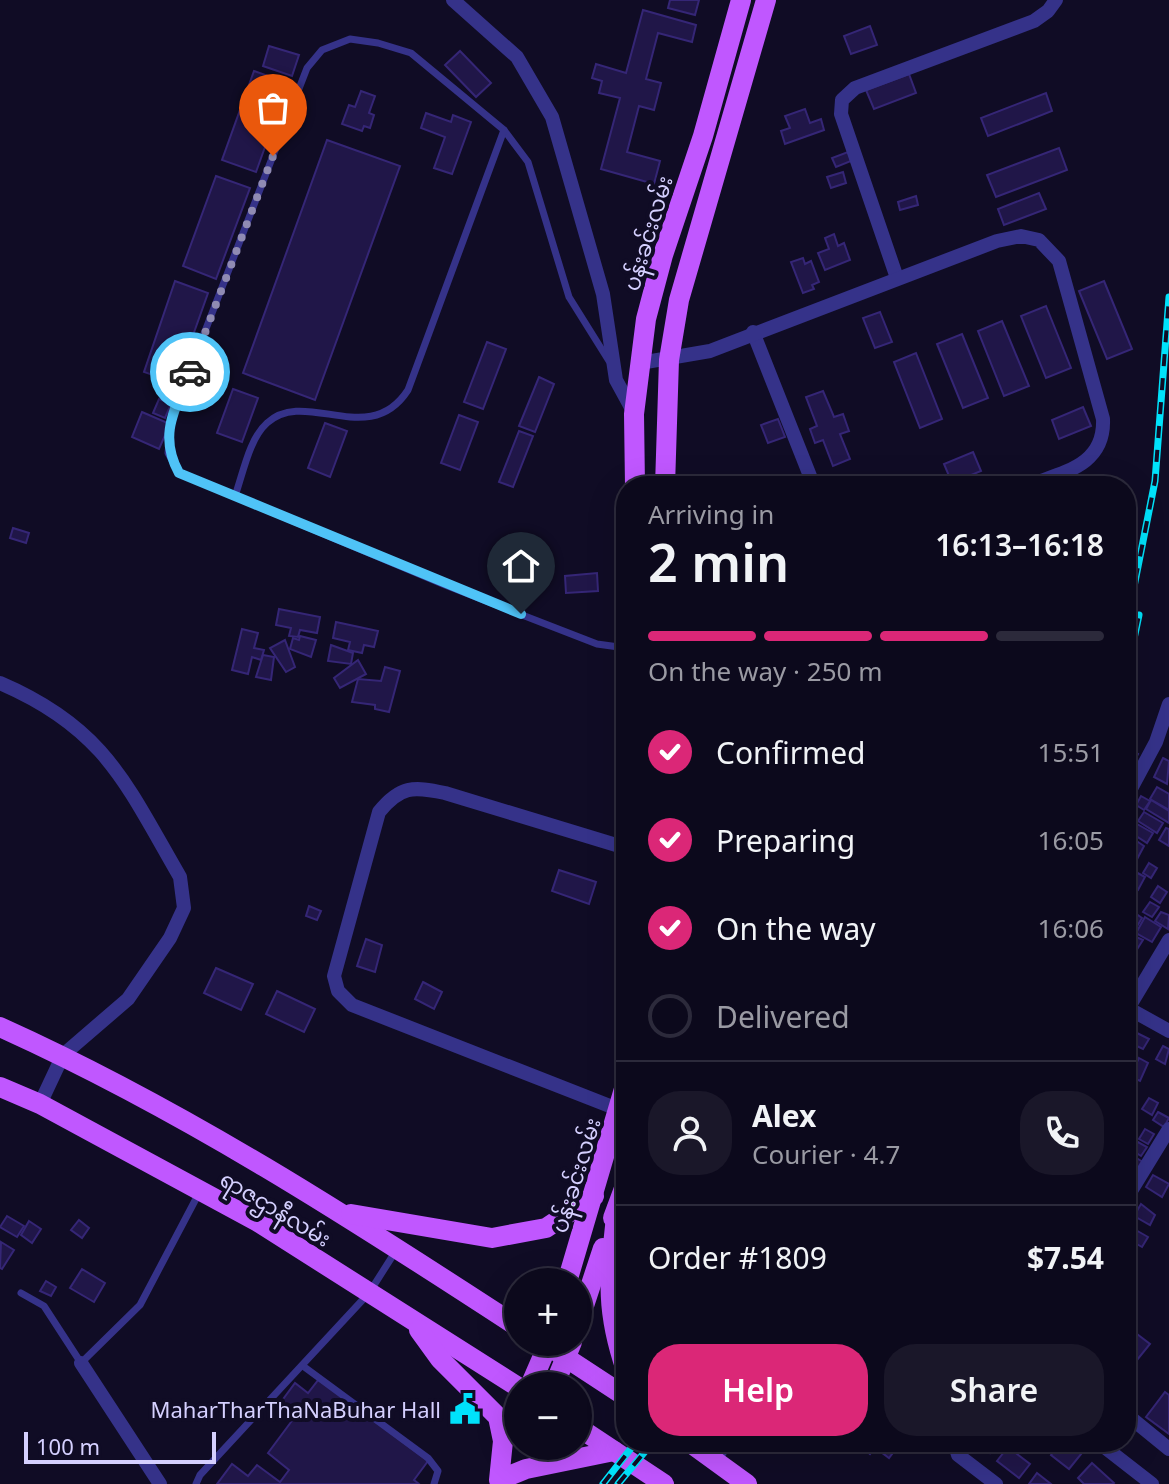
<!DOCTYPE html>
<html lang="en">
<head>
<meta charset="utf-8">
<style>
	:root { --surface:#0c091c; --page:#1a1729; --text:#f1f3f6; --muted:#9a9aa3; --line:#2c2a3b; --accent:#db2777 }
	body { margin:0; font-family:"Noto Sans","Noto Sans Myanmar",sans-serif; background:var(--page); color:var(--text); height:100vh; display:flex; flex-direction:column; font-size:30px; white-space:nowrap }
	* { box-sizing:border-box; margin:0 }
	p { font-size:26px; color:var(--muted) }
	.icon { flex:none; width:44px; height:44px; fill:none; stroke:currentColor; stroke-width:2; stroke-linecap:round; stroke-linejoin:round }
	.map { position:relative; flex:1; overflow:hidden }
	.drawer { position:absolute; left:616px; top:476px; width:520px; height:976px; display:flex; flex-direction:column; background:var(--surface); border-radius:32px; box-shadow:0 8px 32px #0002,0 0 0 2px var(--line) }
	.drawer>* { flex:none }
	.controls { position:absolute; left:504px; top:1268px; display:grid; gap:16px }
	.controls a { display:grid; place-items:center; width:88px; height:88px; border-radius:50%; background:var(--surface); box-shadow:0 8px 32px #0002,0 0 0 2px var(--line); font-size:40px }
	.scale { position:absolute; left:24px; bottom:20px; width:192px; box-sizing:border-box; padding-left:8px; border:4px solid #d5d0ff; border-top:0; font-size:22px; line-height:28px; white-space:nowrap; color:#d5d0ff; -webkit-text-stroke:6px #100c25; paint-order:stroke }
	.pin { position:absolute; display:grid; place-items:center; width:68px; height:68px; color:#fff; margin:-82px -34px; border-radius:50% 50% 50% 0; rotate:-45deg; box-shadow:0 0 8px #0007 }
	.pin .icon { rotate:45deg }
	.courier { position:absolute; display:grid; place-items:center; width:80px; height:80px; margin:-40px; border:6px solid #4fc3f7; border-radius:50%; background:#fff; color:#222; box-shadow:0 2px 10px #0007 }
	.headline em { font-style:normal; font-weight:600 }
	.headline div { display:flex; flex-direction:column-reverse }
	.headline { display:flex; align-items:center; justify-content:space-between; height:136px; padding:0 32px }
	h1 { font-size:52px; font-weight:600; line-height:60px }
	.bar { display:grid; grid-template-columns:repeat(4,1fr); gap:12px 8px; align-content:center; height:96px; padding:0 32px }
	.bar i { height:10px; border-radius:6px; background:var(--line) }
	.bar .on { background:var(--accent) }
	.bar p { grid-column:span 4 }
	.line { display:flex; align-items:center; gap:20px; padding:0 32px; border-top:2px solid var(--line) }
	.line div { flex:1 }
	.round { display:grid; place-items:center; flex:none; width:84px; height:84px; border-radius:32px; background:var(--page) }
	ol { padding:0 32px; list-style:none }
	li { display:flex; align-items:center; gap:24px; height:88px }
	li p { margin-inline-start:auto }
	li .icon { padding:8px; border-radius:50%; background:var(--accent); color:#fff; stroke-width:4 }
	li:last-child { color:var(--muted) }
	li i { width:44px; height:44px; border:4px solid var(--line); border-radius:50% }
	.action { display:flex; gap:16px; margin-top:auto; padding:16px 32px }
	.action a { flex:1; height:92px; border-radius:32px; background:var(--accent); color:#fff; font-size:32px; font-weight:600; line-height:92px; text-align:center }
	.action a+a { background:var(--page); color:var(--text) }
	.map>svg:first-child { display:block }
	.building { fill:#201648; stroke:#352676; stroke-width:2 }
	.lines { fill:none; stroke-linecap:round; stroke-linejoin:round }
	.service { stroke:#353289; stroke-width:7 }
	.minor { stroke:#353289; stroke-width:14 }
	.primary { stroke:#c057ff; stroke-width:20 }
	.rail-casing { stroke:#00e2fb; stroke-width:7 }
	.rail { stroke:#100c25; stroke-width:4; stroke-dasharray:12; stroke-linecap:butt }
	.done { stroke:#908bb3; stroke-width:8; stroke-dasharray:0 14.4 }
	.route { stroke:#4fc3f7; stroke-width:10 }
	.labels { text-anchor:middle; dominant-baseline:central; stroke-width:8; stroke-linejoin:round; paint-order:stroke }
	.street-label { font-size:22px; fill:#d5d0ff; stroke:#100c25 }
	.poi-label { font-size:22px; fill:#d5d0ff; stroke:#100c25; text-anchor:end }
</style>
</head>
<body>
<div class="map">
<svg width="1169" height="1484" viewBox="0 0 1169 1484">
	<rect width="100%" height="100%" fill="#100c25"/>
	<g class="building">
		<polygon points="670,0 699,0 695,15 668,8"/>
		<polygon points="643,10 696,25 692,42 658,33 646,79 661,83 654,110 639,106 627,152 660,161 654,184 601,169 620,98 599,93 602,81 592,78 596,64 626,73"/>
		<polygon points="870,26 877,45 851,54 844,36"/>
		<polygon points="269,46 299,55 292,76 263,66"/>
		<polygon points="460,51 491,83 476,97 445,65"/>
		<polygon points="254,71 288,83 256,172 222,160"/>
		<polygon points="909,74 916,93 874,109 866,90"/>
		<polygon points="361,91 375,96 369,113 374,115 370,128 364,126 362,131 342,124 349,105 355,107"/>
		<polygon points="1046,93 1052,111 988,136 981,118"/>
		<polygon points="805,109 810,123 821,119 824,130 785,144 781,131 790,128 785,116"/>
		<polygon points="426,113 451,122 453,115 471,122 452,174 434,168 445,137 421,128"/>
		<polygon points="327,140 400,166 315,400 243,373"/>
		<polygon points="1059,148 1067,170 996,197 987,175"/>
		<polygon points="848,152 851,161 836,167 832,158"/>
		<polygon points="843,172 846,183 831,188 827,177"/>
		<polygon points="216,176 250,188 216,279 183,266"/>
		<polygon points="1039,193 1046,209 1004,225 998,209"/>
		<polygon points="916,196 918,205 900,210 898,202"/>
		<polygon points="834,234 838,246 844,243 850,260 825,270 818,253 829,249 825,238"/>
		<polygon points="803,258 805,264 811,261 819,282 812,285 814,289 803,293 791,262"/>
		<polygon points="175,281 208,293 176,383 144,372"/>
		<polygon points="1104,281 1132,349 1107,359 1079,291"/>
		<polygon points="1046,306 1071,368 1046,378 1021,316"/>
		<polygon points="880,312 892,342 875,348 863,318"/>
		<polygon points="1002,321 1029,386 1004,396 978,331"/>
		<polygon points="962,334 988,398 963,408 937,344"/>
		<polygon points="487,342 506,349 483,409 464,402"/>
		<polygon points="916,353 942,419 920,428 894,362"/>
		<polygon points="539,377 554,384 535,432 519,426"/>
		<polygon points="233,389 258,398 242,442 217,433"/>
		<polygon points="823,391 834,417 843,414 849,431 840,434 850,459 833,466 823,440 815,443 810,429 817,426 806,397"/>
		<polygon points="159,399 171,404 165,418 153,413"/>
		<polygon points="1083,407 1091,426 1059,439 1052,420"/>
		<polygon points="142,412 170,424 159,449 132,437"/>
		<polygon points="459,415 478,422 460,470 441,463"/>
		<polygon points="778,419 785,437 768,443 761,425"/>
		<polygon points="325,423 347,431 330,477 308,468"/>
		<polygon points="519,431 533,436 513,487 499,482"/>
		<polygon points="973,452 981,471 952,483 944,464"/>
		<polygon points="13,528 29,533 26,543 10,538"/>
		<polygon points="597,573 598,591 566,593 565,576"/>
		<polygon points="279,609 320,617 317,633 300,630 298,637 289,636 291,628 276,625"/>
		<polygon points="336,622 378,631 374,647 364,645 362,653 348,650 350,642 333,638"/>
		<polygon points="242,629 258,633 254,648 264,650 261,660 252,657 248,674 232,670"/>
		<polygon points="300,636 316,640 311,657 290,649 293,638 299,640"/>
		<polygon points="285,640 295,667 286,672 270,648"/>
		<polygon points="331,645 353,653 351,664 328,661"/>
		<polygon points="263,655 274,657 271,680 256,677"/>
		<polygon points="358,660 366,674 340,688 334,678"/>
		<polygon points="385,667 400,671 389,712 375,709 375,705 352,702 358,679 381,681"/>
		<polygon points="1126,748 1138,754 1133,764 1126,761"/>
		<polygon points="1163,758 1169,761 1167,784 1154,777"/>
		<polygon points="1157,787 1169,794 1169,810 1150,799"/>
		<polygon points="1141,796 1150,801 1144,810 1136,805"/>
		<polygon points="1151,800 1169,811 1169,823 1146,809"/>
		<polygon points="1144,812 1163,823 1157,833 1138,821"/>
		<polygon points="1137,824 1153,833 1147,843 1130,832"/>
		<polygon points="1166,828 1169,829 1169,846 1159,840"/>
		<polygon points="1126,834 1144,846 1135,863 1126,857"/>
		<polygon points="1149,863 1157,868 1151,878 1143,873"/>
		<polygon points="559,870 596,882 589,904 552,891"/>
		<polygon points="1132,870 1145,877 1138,890 1126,884"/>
		<polygon points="1158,886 1167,892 1160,903 1151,897"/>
		<polygon points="1150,902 1159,907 1152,917 1143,912"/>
		<polygon points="309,906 321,911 317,920 306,916"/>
		<polygon points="1161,912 1169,915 1168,929 1155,921"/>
		<polygon points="1135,913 1142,918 1133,933 1126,928"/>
		<polygon points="1145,917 1161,927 1152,942 1136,933"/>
		<polygon points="1134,936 1143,940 1136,951 1128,946"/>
		<polygon points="366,939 382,945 375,972 357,966"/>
		<polygon points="216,968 253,984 241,1010 204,993"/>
		<polygon points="423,982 442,992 434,1009 415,999"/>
		<polygon points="277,991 315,1009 304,1032 266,1014"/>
		<polygon points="1135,1032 1149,1039 1143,1049 1130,1043"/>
		<polygon points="1163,1046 1169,1049 1165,1064 1156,1059"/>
		<polygon points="1127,1054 1137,1058 1129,1075 1126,1073"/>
		<polygon points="1139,1058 1148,1063 1140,1081 1130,1076"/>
		<polygon points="1149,1098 1158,1103 1152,1115 1142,1109"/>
		<polygon points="1158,1112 1169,1118 1164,1127 1153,1120"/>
		<polygon points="1145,1129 1154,1134 1148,1144 1139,1139"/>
		<polygon points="1136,1141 1147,1147 1141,1156 1130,1149"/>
		<polygon points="1128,1153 1143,1162 1131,1182 1126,1179"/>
		<polygon points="1153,1175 1169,1184 1162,1197 1146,1187"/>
		<polygon points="1141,1204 1155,1215 1150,1225 1134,1216"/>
		<polygon points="7,1216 24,1226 17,1237 0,1227"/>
		<polygon points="79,1220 89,1228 82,1238 71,1230"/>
		<polygon points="29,1221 41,1229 32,1243 21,1235"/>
		<polygon points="1134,1229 1148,1237 1142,1247 1128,1239"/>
		<polygon points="1,1242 14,1250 2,1269 0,1268"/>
		<polygon points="82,1269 105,1283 94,1302 70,1288"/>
		<polygon points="46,1281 56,1287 51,1296 40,1291"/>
		<polygon points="1137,1334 1150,1344 1137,1360 1126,1351"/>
		<polygon points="319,1379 428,1461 414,1480 419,1484 217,1484 232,1464 248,1476 257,1465 280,1482 289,1470 268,1453 294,1418 278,1406 295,1383 308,1393"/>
		<polygon points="1165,1392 1169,1395 1169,1434 1146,1417"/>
		<polygon points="856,1442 880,1442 870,1454"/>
		<polygon points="882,1442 901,1442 889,1458 877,1449"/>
		<polygon points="976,1442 999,1442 990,1453"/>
		<polygon points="1061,1442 1068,1442 1082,1453 1069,1469 1051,1455"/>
		<polygon points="1008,1447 1030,1464 1019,1478 997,1461"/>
		<polygon points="1092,1463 1114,1483 1113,1484 1084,1484 1078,1478"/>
		<polygon points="1037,1473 1051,1484 1029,1484"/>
	</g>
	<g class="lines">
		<g class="service">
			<polyline points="609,361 569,297 528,162 504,130 411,53 378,43 350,39 322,50 307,68 171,419 168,453 179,473 445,585 597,644 626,648"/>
			<path d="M235,496C243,474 249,439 267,423C306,387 369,450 408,390L504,130"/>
			<polyline points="21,1293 44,1306 81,1363 140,1305 199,1193"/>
			<polyline points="303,1366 428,1458 438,1471 434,1484"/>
			<polyline points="196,1484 200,1475 369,1293 397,1249"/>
		</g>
		<g class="minor">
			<polyline points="453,0 517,57 552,117 603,294 616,380 634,413"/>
			<polyline points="897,278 841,114 842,100 855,88 1034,21 1048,11 1056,0"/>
			<polyline points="753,332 814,486"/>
			<path d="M640,363L710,351L997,241L1021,236L1039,240L1059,261L1103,419C1105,466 1063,472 1027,486"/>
			<path d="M0,683C105,728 126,784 180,877L184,908L170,938L128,999L63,1055L40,1104"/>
			<polyline points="1126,798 1156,742 1169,704"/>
			<polyline points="1126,1007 1169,1031"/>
			<polyline points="1126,1012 1169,940"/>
			<path d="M620,1110L352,1005L338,991L334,976L379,812C400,786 413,786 445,793L626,848"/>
			<polyline points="1126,1199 1169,1129"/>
			<polyline points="81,1363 160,1484"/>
			<polyline points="1126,1414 1169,1449"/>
			<polyline points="954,1442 958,1455 996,1484"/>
			<polyline points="1098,1442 1152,1484"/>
			<polyline points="714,1461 726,1442"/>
		</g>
		<g class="primary">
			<polyline points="635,486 634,414 646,319 663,255 703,136 741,0"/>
			<polyline points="665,486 669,360 679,300 766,0"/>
			<path d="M0,1027C182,1109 351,1218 518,1327"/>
			<polyline points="0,1087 40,1104 258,1222 518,1387"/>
			<path d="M617,1208C610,1274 604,1306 626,1370"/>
			<polyline points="351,1214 492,1238 546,1228 594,1196"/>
			<polyline points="613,1218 626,1183"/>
			<polyline points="567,1282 626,1082"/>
			<polyline points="578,1324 603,1248"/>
			<polyline points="419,1330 440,1359 498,1417 503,1441 499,1480 526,1469 614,1451"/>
			<polyline points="542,1342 626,1397"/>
			<polyline points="530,1386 549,1342"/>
			<polyline points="554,1386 572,1342"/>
			<polyline points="578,1427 664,1484"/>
			<polyline points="689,1442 747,1484"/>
		</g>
		<defs>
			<g id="rail">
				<polyline points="1126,627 1155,481 1169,297"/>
				<polyline points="1126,677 1139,615"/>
				<polyline points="603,1484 636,1442"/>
				<polyline points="618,1484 653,1442"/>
			</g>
		</defs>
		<use href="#rail" class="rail-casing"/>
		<use href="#rail" class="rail"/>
	</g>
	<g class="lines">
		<polyline class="done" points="190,372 273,156"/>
		<path class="route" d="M190,372C175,409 158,435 179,473L521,614"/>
	</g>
	<defs>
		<symbol id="civic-bare" viewBox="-9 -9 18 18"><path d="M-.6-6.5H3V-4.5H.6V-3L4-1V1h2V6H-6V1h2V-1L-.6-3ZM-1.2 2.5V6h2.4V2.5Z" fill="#00e2fb" stroke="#100c25" stroke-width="2.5" paint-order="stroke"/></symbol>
	</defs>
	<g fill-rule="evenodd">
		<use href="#civic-bare" x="443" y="1387" width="44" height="44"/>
	</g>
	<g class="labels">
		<g class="street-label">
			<text transform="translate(647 233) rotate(-73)">ပန်းခင်းလမ်း</text>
			<text transform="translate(575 1175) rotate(-73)">ပန်းခင်းလမ်း</text>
			<text transform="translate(276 1208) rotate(31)">ရာဇဌာနီလမ်း</text>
		</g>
		<g class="poi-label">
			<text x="441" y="1409">MaharTharThaNaBuhar Hall</text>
		</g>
	</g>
</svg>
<div class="controls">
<a>+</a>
<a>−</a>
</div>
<div class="scale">100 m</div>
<div class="pin" style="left:273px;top:156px;background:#ea580c"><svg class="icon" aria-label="bag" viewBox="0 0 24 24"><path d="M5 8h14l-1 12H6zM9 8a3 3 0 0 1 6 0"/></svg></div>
<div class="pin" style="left:521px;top:614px;background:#1f2937"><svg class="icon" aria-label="home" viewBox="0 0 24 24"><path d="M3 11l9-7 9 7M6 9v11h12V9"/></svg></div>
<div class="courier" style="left:190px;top:372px"><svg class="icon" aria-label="car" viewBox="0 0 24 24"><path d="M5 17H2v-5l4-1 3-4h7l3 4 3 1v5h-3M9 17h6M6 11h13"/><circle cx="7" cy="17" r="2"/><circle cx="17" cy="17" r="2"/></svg></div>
<section class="drawer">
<div class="headline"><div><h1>2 min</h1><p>Arriving in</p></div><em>16:13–16:18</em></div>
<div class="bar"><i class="on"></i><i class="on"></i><i class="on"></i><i></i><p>On the way · 250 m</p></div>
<ol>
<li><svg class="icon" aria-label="check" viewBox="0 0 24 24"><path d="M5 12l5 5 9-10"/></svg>Confirmed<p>15:51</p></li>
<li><svg class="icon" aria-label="check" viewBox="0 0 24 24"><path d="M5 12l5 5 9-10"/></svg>Preparing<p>16:05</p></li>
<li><svg class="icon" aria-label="check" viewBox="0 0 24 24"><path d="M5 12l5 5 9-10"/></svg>On the way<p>16:06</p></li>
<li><i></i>Delivered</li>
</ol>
<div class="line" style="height:144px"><a class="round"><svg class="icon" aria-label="person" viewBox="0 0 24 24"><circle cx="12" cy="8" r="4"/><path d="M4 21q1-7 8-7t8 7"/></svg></a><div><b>Alex</b><p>Courier · 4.7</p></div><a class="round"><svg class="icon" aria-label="phone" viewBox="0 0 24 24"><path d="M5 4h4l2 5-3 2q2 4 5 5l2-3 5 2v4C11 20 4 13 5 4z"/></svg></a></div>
<div class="line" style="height:104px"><div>Order #1809</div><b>$7.54</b></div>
<div class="action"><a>Help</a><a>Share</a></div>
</section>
</div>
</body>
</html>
